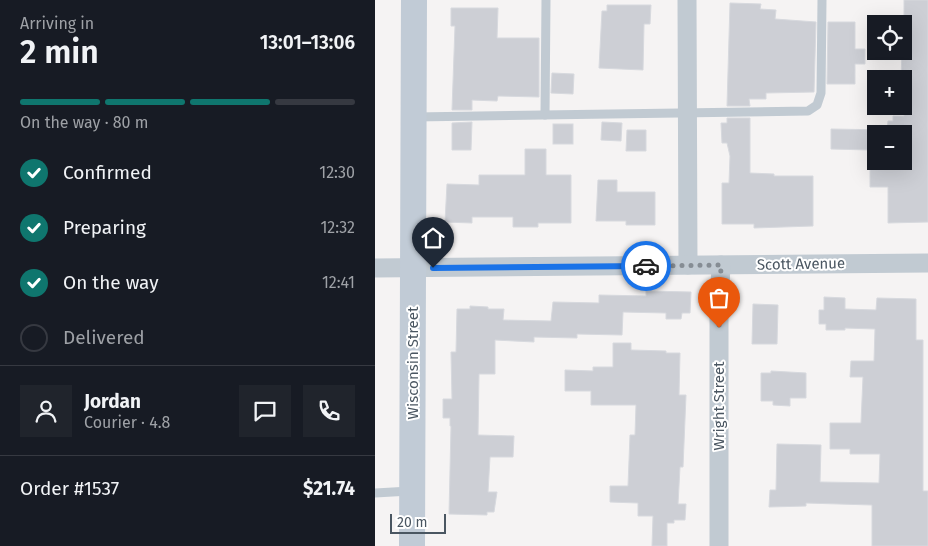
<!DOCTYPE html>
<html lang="en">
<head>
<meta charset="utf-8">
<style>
	:root { --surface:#171b24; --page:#20242c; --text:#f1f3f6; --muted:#9ea1a6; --line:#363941; --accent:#0f766e }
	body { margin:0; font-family:"Fira Sans",sans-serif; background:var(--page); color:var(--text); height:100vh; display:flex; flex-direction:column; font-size:19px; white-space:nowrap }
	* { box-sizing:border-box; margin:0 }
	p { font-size:16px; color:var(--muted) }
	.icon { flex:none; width:28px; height:28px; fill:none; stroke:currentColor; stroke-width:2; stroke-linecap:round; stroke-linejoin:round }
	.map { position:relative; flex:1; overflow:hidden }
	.details { display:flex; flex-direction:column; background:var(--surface); width:375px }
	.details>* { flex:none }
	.buttons { position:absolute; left:492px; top:15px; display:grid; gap:10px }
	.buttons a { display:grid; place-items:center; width:45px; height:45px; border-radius:0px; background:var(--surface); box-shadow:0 5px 20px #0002; font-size:25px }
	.scale { position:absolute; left:15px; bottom:12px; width:56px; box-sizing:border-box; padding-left:5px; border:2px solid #4a5661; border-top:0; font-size:14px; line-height:18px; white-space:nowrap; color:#4a5661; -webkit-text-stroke:4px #fff; paint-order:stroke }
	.pin { position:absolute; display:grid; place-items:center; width:42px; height:42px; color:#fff; margin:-51px -21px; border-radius:50% 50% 50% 0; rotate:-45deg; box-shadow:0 0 5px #0007 }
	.pin .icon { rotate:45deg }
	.courier { position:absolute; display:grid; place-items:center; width:50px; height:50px; margin:-25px; border:4px solid #1a73e8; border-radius:50%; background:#fff; color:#222; box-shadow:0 1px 6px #0007 }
	.overview em { font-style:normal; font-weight:600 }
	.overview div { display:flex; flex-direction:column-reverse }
	.overview { display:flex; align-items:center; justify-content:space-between; height:85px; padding:0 20px }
	h1 { font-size:32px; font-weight:600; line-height:38px }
	.bar { display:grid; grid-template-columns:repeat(4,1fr); gap:8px 5px; align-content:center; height:60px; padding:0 20px }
	.bar i { height:6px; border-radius:4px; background:var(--line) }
	.bar .selected { background:var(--accent) }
	.bar p { grid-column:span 4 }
	.line { display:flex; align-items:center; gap:12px; padding:0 20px; border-top:1px solid var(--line) }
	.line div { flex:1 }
	.round { display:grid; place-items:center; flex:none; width:52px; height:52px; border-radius:0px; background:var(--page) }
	ol { padding:0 20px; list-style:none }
	li { display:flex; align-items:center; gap:15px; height:55px }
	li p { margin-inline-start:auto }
	li .icon { padding:5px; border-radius:50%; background:var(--accent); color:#fff; stroke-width:4 }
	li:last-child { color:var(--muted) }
	li i { width:28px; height:28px; border:2px solid var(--line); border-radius:50% }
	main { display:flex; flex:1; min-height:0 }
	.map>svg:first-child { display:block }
	.building { fill:#cdcfd5; stroke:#d7d9de; fill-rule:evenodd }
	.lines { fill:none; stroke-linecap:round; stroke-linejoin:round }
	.lane { stroke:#c1cad2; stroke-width:9 }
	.street { stroke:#c1cad2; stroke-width:19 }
	.secondary { stroke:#c1cbd6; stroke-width:26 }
	.done { stroke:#868d94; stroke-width:5; stroke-dasharray:0 9 }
	.route { stroke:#1a73e8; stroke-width:6 }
	.labels { text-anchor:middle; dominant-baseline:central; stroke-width:4; stroke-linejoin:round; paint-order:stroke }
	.street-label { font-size:15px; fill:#4a5661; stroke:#fff }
</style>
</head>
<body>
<main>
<section class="details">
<div class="overview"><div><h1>2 min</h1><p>Arriving in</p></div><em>13:01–13:06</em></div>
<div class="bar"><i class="selected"></i><i class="selected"></i><i class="selected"></i><i></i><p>On the way · 80 m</p></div>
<ol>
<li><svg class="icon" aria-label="check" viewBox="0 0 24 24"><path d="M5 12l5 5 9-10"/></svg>Confirmed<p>12:30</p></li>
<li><svg class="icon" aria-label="check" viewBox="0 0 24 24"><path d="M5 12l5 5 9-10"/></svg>Preparing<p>12:32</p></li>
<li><svg class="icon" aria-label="check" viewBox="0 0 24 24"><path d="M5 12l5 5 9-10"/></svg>On the way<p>12:41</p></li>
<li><i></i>Delivered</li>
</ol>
<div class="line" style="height:90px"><a class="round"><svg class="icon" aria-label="person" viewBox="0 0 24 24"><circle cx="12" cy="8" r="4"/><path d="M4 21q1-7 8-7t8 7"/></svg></a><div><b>Jordan</b><p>Courier · 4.8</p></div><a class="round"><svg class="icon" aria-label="chat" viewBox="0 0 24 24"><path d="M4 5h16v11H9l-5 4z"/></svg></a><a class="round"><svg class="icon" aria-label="phone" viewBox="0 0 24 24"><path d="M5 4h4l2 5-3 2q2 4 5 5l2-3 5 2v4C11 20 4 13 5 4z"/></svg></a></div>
<div class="line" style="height:65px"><div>Order #1537</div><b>$21.74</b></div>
</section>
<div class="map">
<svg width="553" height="546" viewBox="0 0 553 546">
	<rect width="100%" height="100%" fill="#f5f3f3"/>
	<g class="building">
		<path d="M529,0H553V222L513,223V187H495V150L456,149V129L512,130L513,121H518V116H529V79H526L527,51H529ZM501,134H529V161H501Z"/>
		<polygon points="355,3 386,4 385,9 401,10 400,19 441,22 439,92 391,93 391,99 374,99 375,106 352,106"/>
		<polygon points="232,5 276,5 275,24 269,24 268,70 224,68 227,11 232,11"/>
		<polygon points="76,8 123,8 122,38 164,38 164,97 123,96 122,101 97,100 97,110 77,110 80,26 76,26"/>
		<polygon points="453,22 480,22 480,49 490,49 490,64 480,64 480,84 452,84"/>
		<polygon points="177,73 199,74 198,94 176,93"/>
		<polygon points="352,118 375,118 375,173 399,174 399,176 438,176 438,226 379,228 379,224 347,224 347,183 354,183 355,156 352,143 347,143 346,123 352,123"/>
		<polygon points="97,122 96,150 77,150 77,123"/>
		<polygon points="227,122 247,123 246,141 226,140"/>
		<rect x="178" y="124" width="20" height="20"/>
		<polygon points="252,130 271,130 271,151 251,151"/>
		<polygon points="150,149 171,149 171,175 196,175 196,223 163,223 163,227 138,227 138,217 97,217 97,223 70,222 72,184 104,185 104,175 150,175"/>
		<polygon points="223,180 242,180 242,192 280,192 280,225 251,225 251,221 221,221"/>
		<polygon points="271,291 316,292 315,313 307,313 306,319 291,319 291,313 248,312 247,335 202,334 202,338 159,337 159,342 120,340 120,374 104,374 103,435 139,436 138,457 115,457 113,492 122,492 119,512 112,512 112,515 74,514 76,426 75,426 75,418 68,418 68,399 77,399 76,352 81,352 82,309 95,309 95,306 113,307 113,309 129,309 128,320 176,321 178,302 224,303 224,295 271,296"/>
		<polygon points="449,297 470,298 470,309 501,310 502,298 541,299 541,340 548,340 548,491 553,491 553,546 497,546 497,505 431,503 431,506 394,507 395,490 401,490 402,444 446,445 445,482 504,483 505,454 475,454 475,449 455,449 455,423 486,423 488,377 475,377 476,361 499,361 500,329 470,328 470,330 451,330 451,324 444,324 444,310 449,310"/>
		<polygon points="378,304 403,305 402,344 377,344"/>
		<polygon points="238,343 256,343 256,350 291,351 291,353 305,353 304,395 311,395 308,467 305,467 303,504 311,504 310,520 299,520 299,523 292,523 292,546 277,546 278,516 263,516 263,503 235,502 235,486 253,486 255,435 260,435 261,405 216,405 216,391 190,391 190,370 218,371 218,367 238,367"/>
		<polygon points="396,371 431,373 431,398 415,398 415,406 398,405 398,401 386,401 386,373 396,373"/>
	</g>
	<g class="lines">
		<g class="lane">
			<polyline points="170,115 171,0"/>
			<polyline points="40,117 433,111 442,105 446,93 447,0"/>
			<polyline points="0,493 35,491"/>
		</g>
		<g class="street">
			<polyline points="312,0 313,265"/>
			<polyline points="0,268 553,263"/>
			<polyline points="344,546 344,308 346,265"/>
		</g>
		<polyline class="secondary" points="37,546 39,0"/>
	</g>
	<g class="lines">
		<polyline class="done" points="271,266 346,265 344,328"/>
		<polyline class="route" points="58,268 271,266"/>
	</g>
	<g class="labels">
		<g class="street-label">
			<text transform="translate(426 264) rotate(-1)">Scott Avenue</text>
			<text transform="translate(38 363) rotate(-90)">Wisconsin Street</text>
			<text transform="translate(344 406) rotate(-90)">Wright Street</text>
		</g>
	</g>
</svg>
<div class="buttons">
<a><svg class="icon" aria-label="locate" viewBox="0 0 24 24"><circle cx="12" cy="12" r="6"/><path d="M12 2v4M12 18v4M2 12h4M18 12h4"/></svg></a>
<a>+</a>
<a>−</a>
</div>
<div class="scale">20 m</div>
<div class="pin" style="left:344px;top:328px;background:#ea580c"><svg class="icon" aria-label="bag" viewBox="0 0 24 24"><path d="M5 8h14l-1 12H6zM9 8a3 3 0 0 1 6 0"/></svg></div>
<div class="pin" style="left:58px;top:268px;background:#1f2937"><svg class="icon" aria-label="home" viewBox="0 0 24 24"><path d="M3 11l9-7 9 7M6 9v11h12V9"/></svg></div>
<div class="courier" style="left:271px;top:266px"><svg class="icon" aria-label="car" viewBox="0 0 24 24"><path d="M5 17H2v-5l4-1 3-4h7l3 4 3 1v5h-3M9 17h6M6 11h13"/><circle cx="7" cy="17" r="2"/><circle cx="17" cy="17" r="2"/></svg></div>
</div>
</main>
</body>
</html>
